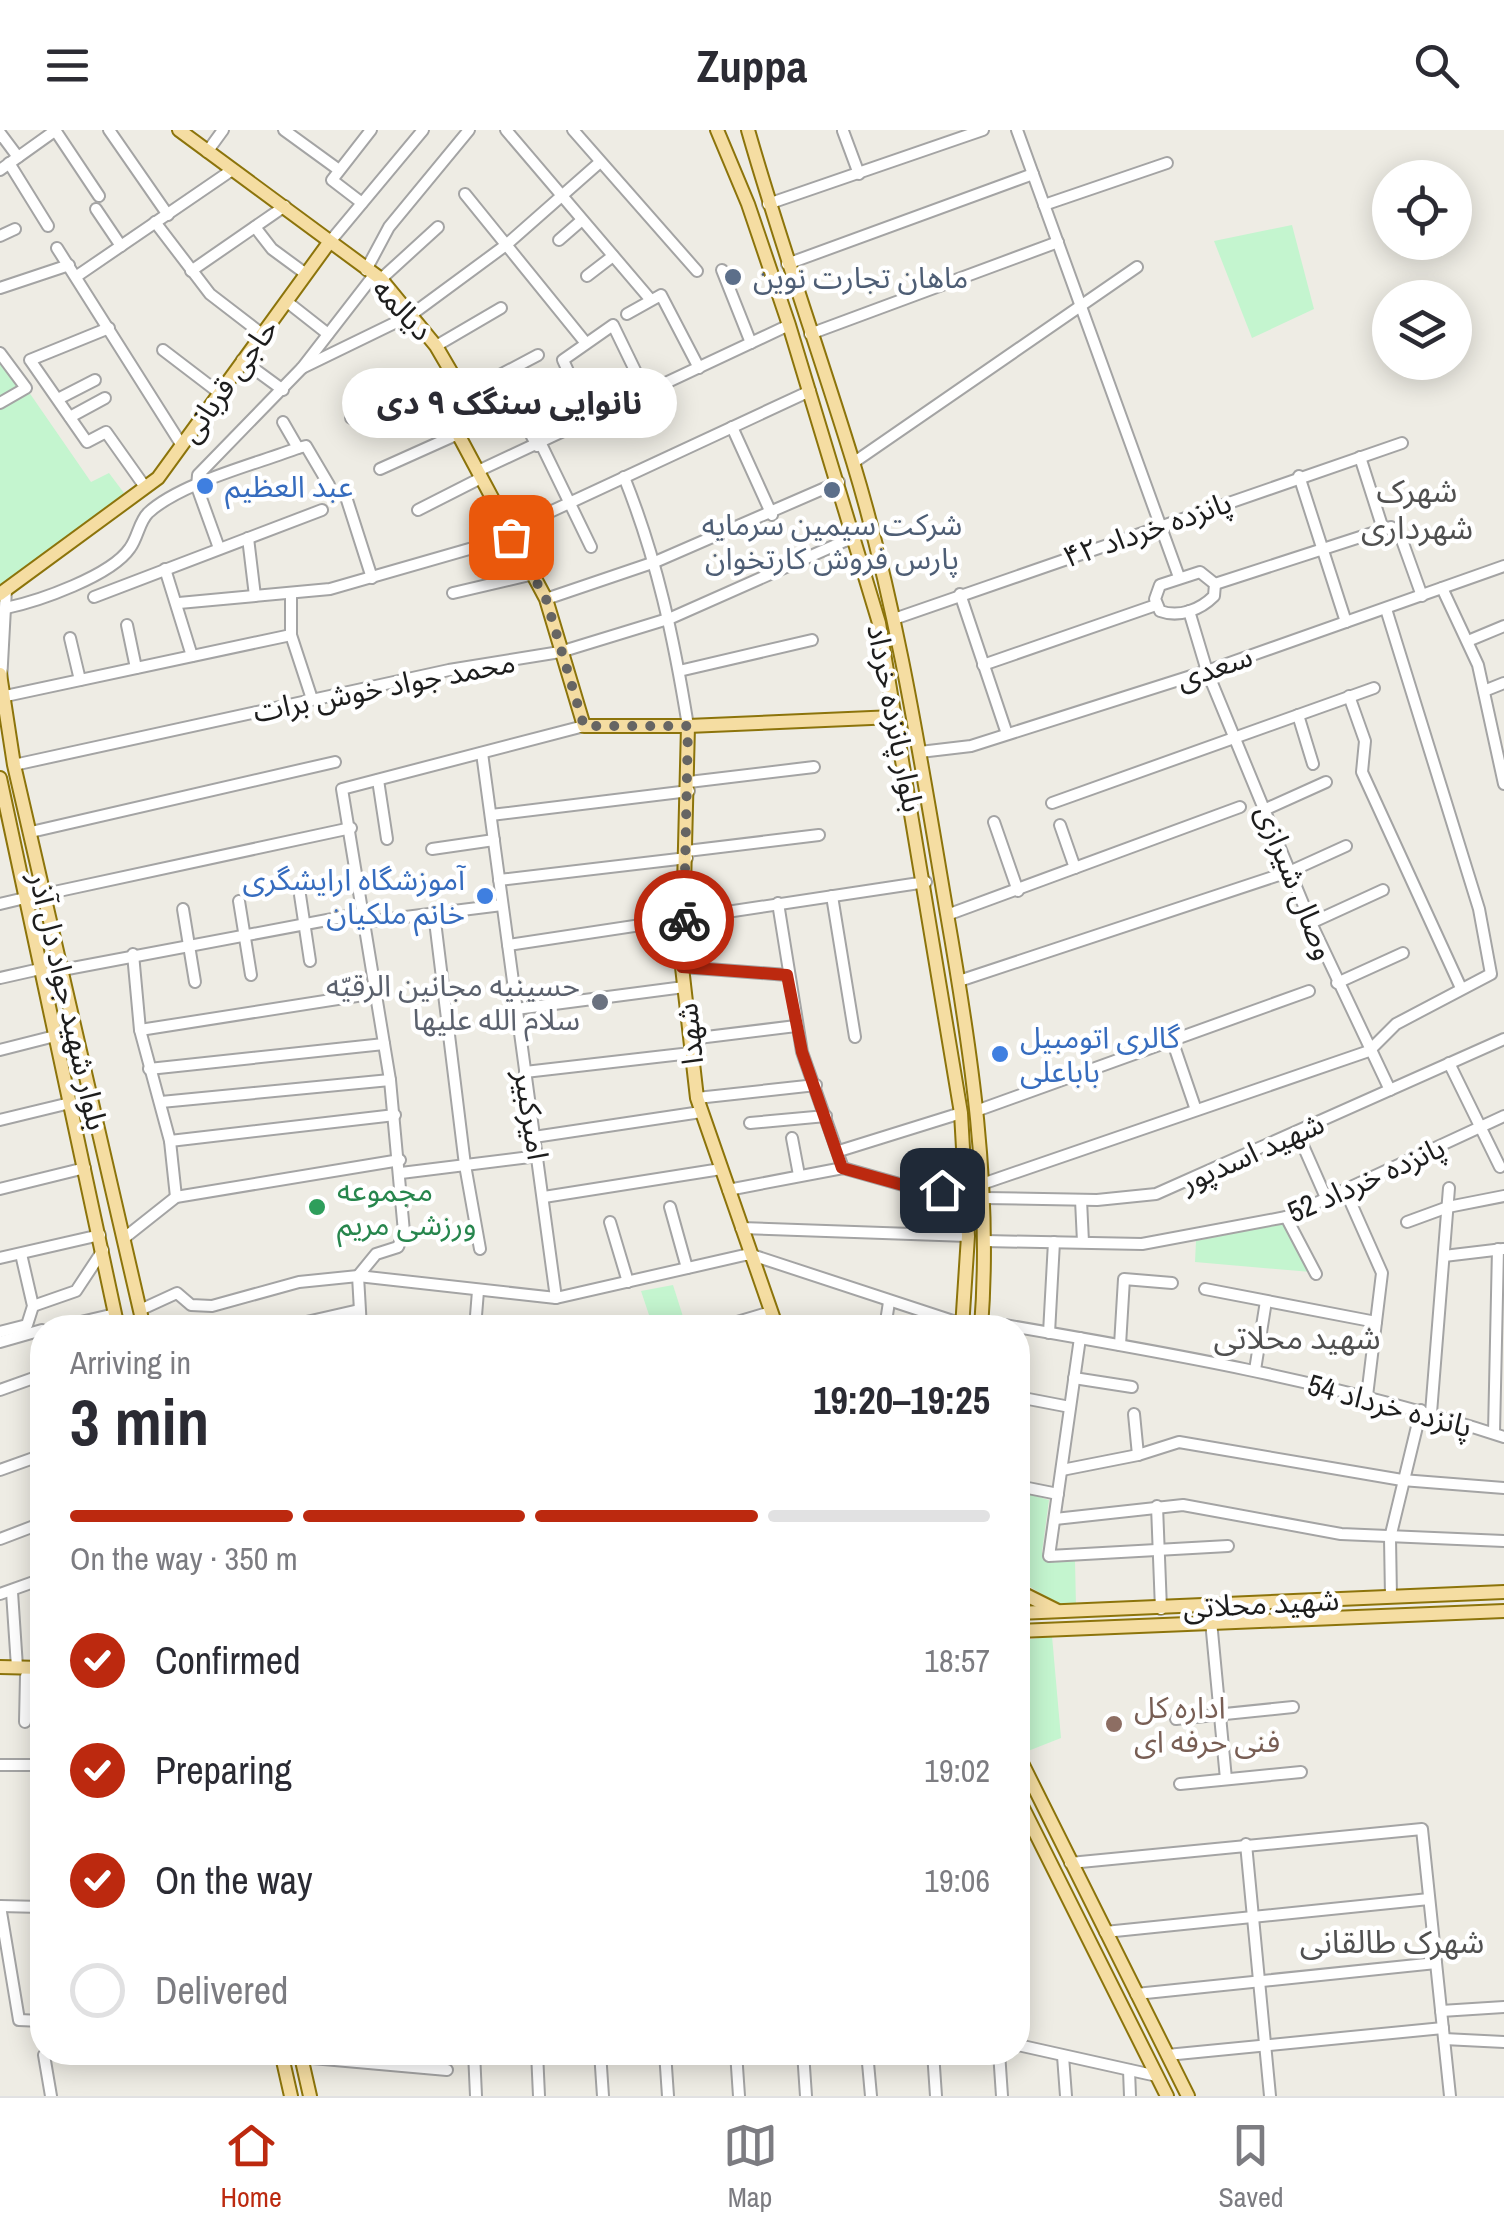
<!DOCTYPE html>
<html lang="en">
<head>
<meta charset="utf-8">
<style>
	:root { --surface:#fff; --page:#f7f7f7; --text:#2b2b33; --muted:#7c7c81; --line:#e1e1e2; --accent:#bc290f }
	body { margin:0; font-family:"Archivo Narrow","Noto Sans Arabic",sans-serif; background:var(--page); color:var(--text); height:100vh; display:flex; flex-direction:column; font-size:38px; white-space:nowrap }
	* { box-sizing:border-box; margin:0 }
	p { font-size:32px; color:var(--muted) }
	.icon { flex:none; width:55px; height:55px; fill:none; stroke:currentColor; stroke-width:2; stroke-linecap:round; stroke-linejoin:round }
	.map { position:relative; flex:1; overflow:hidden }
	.panel { position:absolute; left:30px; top:1185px; width:1000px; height:750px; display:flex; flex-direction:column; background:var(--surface); border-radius:40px; box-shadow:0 5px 25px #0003 }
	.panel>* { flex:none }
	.buttons { position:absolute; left:1372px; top:30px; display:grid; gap:20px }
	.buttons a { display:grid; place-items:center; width:100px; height:100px; border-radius:50%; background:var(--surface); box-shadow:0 5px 25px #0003; font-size:50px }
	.pin { position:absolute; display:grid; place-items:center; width:85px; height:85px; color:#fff; margin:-42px; border-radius:20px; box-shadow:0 5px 15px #0006 }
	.courier { position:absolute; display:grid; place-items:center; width:100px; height:100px; margin:-50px; border:8px solid #bc290f; border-radius:50%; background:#fff; color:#222; box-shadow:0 2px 12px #0007 }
	.bubble { position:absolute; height:70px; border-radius:35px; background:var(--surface); box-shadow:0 5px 25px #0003; font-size:32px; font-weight:700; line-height:70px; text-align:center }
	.overview em { font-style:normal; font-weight:700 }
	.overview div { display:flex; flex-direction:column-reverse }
	.overview { display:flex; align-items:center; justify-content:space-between; height:170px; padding:0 40px }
	h1 { font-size:65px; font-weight:700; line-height:75px }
	.bar { display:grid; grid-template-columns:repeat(4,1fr); gap:15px 10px; align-content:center; height:120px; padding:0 40px }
	.bar i { height:12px; border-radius:8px; background:var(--line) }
	.bar .current { background:var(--accent) }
	.bar p { grid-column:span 4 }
	ol { padding:0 40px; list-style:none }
	li { display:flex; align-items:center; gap:30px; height:110px }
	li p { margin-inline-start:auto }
	li .icon { padding:10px; border-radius:50%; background:var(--accent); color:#fff; stroke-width:4 }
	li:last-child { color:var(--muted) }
	li i { width:55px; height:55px; border:5px solid var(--line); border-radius:50% }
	header { display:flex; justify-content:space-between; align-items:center; height:130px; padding:0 40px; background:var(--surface); font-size:45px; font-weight:700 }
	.dock { display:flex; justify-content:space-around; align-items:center; height:140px; border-top:2px solid var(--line); background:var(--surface); font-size:28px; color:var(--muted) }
	.dock a { display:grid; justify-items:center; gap:5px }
	.dock .current { color:var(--accent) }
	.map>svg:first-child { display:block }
	.park { fill:#c4f5cf }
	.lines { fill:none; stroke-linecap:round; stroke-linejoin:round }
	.minor-casing { stroke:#a4a4a4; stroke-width:14 }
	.major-casing { stroke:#8c740b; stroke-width:16 }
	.minor { stroke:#fff; stroke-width:10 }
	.major { stroke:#f5dda2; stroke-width:12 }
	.done { stroke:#666563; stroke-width:10; stroke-dasharray:0 18 }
	.route { stroke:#bc290f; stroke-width:12 }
	.service-dot { fill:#5c6f8a; stroke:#fff; stroke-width:4 }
	.shop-dot { fill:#3f7fe0; stroke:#fff; stroke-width:4 }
	.worship-dot { fill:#6b7280; stroke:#fff; stroke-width:4 }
	.leisure-dot { fill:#2e9e5b; stroke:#fff; stroke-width:4 }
	.education-dot { fill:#8d6e63; stroke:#fff; stroke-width:4 }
	.labels { text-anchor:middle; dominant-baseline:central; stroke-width:9; stroke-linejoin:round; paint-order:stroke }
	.service-label { font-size:30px; fill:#4e5e75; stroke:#fff; text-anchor:start }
	.street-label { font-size:30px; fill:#1d1d1d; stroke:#fff }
	.shop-label { font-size:30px; fill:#366cbe; stroke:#fff; text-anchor:start }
	.worship-label { font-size:30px; fill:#5b616d; stroke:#fff; text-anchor:end }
	.leisure-label { font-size:30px; fill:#27864d; stroke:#fff; text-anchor:start }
	.education-label { font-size:30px; fill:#785e54; stroke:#fff; text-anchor:start }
	.neighbourhood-label { font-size:32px; fill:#505050; stroke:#fff }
</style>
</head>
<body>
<header><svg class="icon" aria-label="menu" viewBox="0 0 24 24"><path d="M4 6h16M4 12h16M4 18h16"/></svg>Zuppa<svg class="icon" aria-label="search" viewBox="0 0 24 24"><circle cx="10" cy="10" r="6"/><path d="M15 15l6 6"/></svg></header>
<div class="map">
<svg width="1504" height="1966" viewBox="0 0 1504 1966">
	<rect width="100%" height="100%" fill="#eeece4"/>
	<g class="park">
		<polygon points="1292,95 1314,179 1252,208 1214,111"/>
		<polygon points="4,226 91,352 109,343 124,363 0,459 0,228"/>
		<polygon points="1285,1093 1311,1142 1195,1132 1196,1111"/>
		<polygon points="673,1155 686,1196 653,1197 641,1161"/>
		<polygon points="1018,1361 1049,1370 1042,1422 1050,1431 1075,1430 1076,1477 1061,1475 1018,1450"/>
		<polygon points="1052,1506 1061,1608 1028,1621 1018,1601 1018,1511"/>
	</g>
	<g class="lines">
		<defs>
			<g id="minor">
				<polyline points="55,0 99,66"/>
				<polyline points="109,0 168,85"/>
				<polyline points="284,0 339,40"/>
				<polyline points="506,0 650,169"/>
				<polyline points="573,0 697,141"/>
				<polyline points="1017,0 1179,447"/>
				<polyline points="843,1 859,44"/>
				<polyline points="0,3 18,27"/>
				<polyline points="207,22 223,0"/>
				<polyline points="9,33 48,96"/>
				<polyline points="0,40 56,0"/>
				<polyline points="465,64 585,212"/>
				<polyline points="362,73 332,50 371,0"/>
				<polyline points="768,74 983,0"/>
				<polyline points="1044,75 1167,33"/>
				<polyline points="96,79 121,116"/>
				<polyline points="155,92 210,164 262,204"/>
				<polyline points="255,97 272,119 306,144"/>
				<polyline points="0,106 15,99"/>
				<polyline points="559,110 582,90"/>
				<polyline points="328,114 423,0"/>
				<polyline points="57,118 181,314"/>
				<polyline points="787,134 1033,44"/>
				<polyline points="366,140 389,97 469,0"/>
				<polyline points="722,140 751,213"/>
				<polyline points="191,141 285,76"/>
				<polyline points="77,146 232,40"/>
				<polyline points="587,146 613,126"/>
				<polyline points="381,149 438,97"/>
				<polyline points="0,158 69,135"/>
				<polyline points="286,171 328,204"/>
				<polyline points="627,184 661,165 699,238"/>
				<polyline points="109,198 30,230 87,312 106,302 145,357"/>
				<polyline points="810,204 1058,112"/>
				<polyline points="436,216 501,178"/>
				<polyline points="163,220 218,262"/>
				<polyline points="0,223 26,258 0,273"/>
				<polyline points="242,230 283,260"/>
				<polyline points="302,238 411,185 506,115 599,33"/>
				<polyline points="464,264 538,225"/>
				<polyline points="58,269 95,250"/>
				<polyline points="516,276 537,316"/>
				<polyline points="70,287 105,268"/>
				<polyline points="351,288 450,241"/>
				<polyline points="590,290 563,230 613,195 646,263"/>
				<polyline points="283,292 298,318"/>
				<polyline points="732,297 772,385"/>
				<polyline points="541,314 591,417"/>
				<polyline points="1360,327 1383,399"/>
				<polyline points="853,333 1137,137"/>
				<polyline points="380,339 458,304"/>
				<polyline points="478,341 789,195"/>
				<polyline points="1299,346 1346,492"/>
				<path d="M624,347C657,429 674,509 688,596"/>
				<polyline points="197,357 198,345 302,238 374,145"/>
				<polyline points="197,357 219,418"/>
				<polyline points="347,370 372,448"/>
				<polyline points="418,380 481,348"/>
				<polyline points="509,401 810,261"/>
				<polyline points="248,408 255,466"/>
				<polyline points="165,439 192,526"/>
				<path d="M1200,442L1215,454L1214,466C1200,480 1179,488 1160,481L1155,469L1160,455Z"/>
				<polyline points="1215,454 1391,397 1399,402 1422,466"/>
				<polyline points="1442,458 1478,535 1504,654"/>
				<polyline points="453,463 534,444"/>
				<polyline points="960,464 1007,604"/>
				<polyline points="291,466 291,505 312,569"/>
				<polyline points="94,467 322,380"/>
				<polyline points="546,469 655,432 839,352"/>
				<polyline points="179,473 330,459 511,407"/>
				<path d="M6,478C39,471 111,446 130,418C138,407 139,392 148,383C180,353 256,334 298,318L306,316L329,355"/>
				<polyline points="1189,481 1207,541 1311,793 1390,960"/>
				<polyline points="894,489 1402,313"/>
				<polyline points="127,495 136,538"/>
				<polyline points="70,508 80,550"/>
				<polyline points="1468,511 1504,496"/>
				<polyline points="983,535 1156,475"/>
				<polyline points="679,541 812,510"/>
				<polyline points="1,552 6,459"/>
				<polyline points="1484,561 1504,553"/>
				<polyline points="1349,566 1365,611 1362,642 1461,858"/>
				<polyline points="1,567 291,505"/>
				<polyline points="1298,585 1313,634"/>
				<polyline points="920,622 971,616 1207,541 1504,436"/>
				<polyline points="482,623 556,1168"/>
				<polyline points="14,635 449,540 560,522 671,488 856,406"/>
				<polyline points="378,650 387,709"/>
				<polyline points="689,652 814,637"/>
				<polyline points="1052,673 1374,558"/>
				<polyline points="1266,679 1326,652"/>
				<polyline points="491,685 689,661"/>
				<polyline points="994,692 1018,761"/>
				<polyline points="1060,695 1075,738"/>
				<polyline points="31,702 335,632"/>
				<polyline points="432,719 494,710"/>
				<polyline points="687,721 819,705"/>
				<polyline points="499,750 687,728"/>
				<polyline points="45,764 351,698"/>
				<polyline points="300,765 310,831"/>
				<polyline points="832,766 855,907"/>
				<polyline points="239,771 251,845"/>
				<polyline points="778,773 802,922 843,1038"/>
				<polyline points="0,774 25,768"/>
				<polyline points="183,779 195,852"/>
				<polyline points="434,783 465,1035 480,1119"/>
				<polyline points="947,785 1240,677"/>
				<polyline points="365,792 502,775"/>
				<polyline points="1311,793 1383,760"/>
				<polyline points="508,815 926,752"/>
				<polyline points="133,824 140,900 170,1011 176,1067"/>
				<polyline points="682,837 787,845"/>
				<polyline points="62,840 364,783"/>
				<polyline points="0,848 40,839"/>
				<polyline points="959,851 1291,741 1346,716"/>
				<polyline points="1337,853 1403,823"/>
				<polyline points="516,879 684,857"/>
				<polyline points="140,900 376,863"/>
				<polyline points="690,909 796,896"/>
				<polyline points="1172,910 1196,980"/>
				<polyline points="0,920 55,906"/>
				<polyline points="1449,933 1500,1037"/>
				<polyline points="149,939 384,914"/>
				<polyline points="525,942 691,923"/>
				<polyline points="697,968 816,955"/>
				<polyline points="161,972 390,950"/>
				<polyline points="976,981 1309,861"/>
				<polyline points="0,990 70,973"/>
				<polyline points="750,993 826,986"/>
				<polyline points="1297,1002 1327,1070"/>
				<polyline points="534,1007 701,982"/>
				<polyline points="792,1008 799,1045"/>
				<polyline points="170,1011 395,985"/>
				<polyline points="839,1021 961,983"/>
				<polyline points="401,1043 538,1026"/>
				<polyline points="985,1053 1369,921 1396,894 1491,844 1479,779 1386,479"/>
				<polyline points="0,1059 85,1038"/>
				<polyline points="728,1060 843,1038 917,1059 968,1061"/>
				<polyline points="1346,1062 1382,1143 1367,1266"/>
				<polyline points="544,1067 721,1039"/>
				<polyline points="985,1068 1097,1070 1156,1064 1504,909"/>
				<polyline points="1081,1070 1083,1112"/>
				<polyline points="670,1077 687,1138"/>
				<polyline points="1286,1087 1316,1144"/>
				<polyline points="610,1092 628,1152"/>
				<polyline points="1407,1092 1448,1077 1504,1066"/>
				<polyline points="741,1098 968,1106"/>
				<polyline points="123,1109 176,1067 400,1030"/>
				<polyline points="985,1111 1142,1114 1286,1087 1504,986"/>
				<polyline points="1444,1126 1503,1119"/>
				<polyline points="0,1128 100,1105"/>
				<polyline points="1205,1159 1376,1192"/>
				<polyline points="33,1176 76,1161 103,1120"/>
				<polyline points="140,1180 177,1163 191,1175 212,1176 299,1152 358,1146 556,1168 749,1124 962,1194"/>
				<path d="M981,1191C1158,1221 1334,1251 1504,1307"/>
				<polyline points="55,1198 115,1184"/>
				<polyline points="280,1198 359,1180"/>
				<polyline points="361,1198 358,1146 376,1124 398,1117 404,1102 390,950 342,659 584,596"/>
				<polyline points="475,1198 478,1161"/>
				<polyline points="717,1198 771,1182"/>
				<polyline points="885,1198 889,1172"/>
				<polyline points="0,1202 27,1195 33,1176 21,1124"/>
				<polyline points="1049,1203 1054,1112"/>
				<polyline points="1080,1208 1049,1426 1228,1416"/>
				<polyline points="0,1212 42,1200"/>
				<polyline points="1120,1215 1124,1149 1172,1153"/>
				<polyline points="1255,1240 1266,1171"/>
				<polyline points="1074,1248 1132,1257"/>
				<polyline points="0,1260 42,1245"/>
				<polyline points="1018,1267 1070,1277"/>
				<polyline points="1431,1283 1449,1058"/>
				<polyline points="1134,1284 1138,1325"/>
				<polyline points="1494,1303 1498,1119"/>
				<polyline points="0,1340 42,1325"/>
				<polyline points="1062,1340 1138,1325 1179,1312 1402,1350 1504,1358"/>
				<polyline points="1018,1356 1058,1364"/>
				<polyline points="1157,1376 1161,1479"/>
				<polyline points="1055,1389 1183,1375 1341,1404 1504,1411"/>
				<polyline points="0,1409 42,1393"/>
				<polyline points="12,1462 17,1537"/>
				<polyline points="0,1464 42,1449"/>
				<polyline points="1391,1467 1390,1408 1421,1280"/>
				<polyline points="1211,1491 1226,1649"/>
				<polyline points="1176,1589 1293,1577"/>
				<polyline points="25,1592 26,1546"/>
				<polyline points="0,1635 35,1635"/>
				<polyline points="1180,1654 1301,1642"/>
				<polyline points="1246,1714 1270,1966"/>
				<polyline points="1070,1733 1422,1699 1450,1966"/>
				<polyline points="0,1776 19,1890 42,1891"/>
				<polyline points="0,1776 42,1777"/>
				<polyline points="1105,1802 1429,1769"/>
				<polyline points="1136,1864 1436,1833"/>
				<polyline points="1441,1881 1504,1877"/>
				<polyline points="1444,1909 1504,1912"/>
				<polyline points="1018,1915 1157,1946"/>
				<polyline points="474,1922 476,1966"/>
				<polyline points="537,1922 539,1966"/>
				<polyline points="600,1922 603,1966"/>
				<polyline points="665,1922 668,1966"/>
				<polyline points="736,1922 739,1966"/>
				<polyline points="803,1922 806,1966"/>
				<polyline points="867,1922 871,1966"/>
				<polyline points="933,1922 936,1966"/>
				<polyline points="999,1922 1002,1966"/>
				<polyline points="44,1925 51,1966"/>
				<polyline points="1167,1925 1443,1898"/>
				<polyline points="1063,1926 1066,1966"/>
				<polyline points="301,1927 447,1940"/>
				<polyline points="1129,1940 1130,1966"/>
			</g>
			<g id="major">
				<polyline points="179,0 381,149 436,216 464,264 458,271 458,304 546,469 584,596 688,596 894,587"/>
				<polyline points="717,0 748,74 789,195 879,493 961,983 968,1106 962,1198"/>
				<path d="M748,0C780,112 819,221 853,332C898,480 921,632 947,784C971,921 992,1058 981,1198"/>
				<polyline points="0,464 158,348 328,114"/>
				<polyline points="0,544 14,635 144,1198"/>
				<polyline points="688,596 682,837 697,968 777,1198"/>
				<polyline points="0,648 118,1198"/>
				<polyline points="1018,1461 1056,1480"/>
				<polyline points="1018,1483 1504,1462"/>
				<polyline points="1018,1501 1504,1481"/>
				<polyline points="0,1537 42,1538"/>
				<polyline points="1018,1625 1188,1966"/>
				<polyline points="1018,1668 1167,1966"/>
				<polyline points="281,1922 291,1966"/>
				<polyline points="300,1922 310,1966"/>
			</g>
		</defs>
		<use href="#minor" class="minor-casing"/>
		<use href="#major" class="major-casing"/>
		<use href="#minor" class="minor"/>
		<use href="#major" class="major"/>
	</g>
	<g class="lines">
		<polyline class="done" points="511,407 546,469 584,596 688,596 684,790"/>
		<polyline class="route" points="684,790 682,837 787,845 802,922 842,1038 917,1059 942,1060"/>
	</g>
	<g class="service-dot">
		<circle cx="733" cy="147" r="10"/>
		<circle cx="832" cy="360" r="10"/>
	</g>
	<g class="shop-dot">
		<circle cx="205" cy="356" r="10"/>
		<circle cx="485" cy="766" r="10"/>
		<circle cx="1000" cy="924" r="10"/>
	</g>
	<circle class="worship-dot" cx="600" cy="872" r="10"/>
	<circle class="leisure-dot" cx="317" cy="1077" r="10"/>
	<circle class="education-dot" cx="1114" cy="1594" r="10"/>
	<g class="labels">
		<g class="service-label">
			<text x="753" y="147">ماهان تجارت نوین</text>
			<text x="832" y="394" text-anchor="middle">شرکت سیمین سرمایه<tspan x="832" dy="34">پارس فروش کارتخوان</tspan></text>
		</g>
		<g class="street-label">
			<text transform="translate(403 179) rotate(47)">دیالمه</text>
			<text transform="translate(228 250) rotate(-54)">حاجی قربانی</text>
			<text transform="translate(1147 399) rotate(-19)">پانزده خرداد ۴۲</text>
			<text transform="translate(1214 537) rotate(-19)">سعدی</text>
			<text transform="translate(384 556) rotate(-11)">محمد جواد خوش برات</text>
			<text transform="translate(896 588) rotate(79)">بلوار پانزده خرداد</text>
			<text transform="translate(1296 752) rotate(68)">وصال شیرازی</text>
			<text transform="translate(69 871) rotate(77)">بلوار شهید جواد دل آذر</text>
			<text transform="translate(689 904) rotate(-96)">شهدا</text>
			<text transform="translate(532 985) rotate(81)">امیرکبیر</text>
			<text transform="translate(1252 1022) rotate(-24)">شهید اسدپور</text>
			<text transform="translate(1366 1049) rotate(-24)">پانزده خرداد 52</text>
			<text transform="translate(1390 1275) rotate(15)">پانزده خرداد 54</text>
			<text transform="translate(1261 1473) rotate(-3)">شهید محلاتی</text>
		</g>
		<g class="shop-label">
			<text x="225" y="356">عبد العظيم</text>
			<text x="465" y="749" text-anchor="end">آموزشگاه ارایشگری<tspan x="465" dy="34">خانم ملکیان</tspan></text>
			<text x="1020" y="907">گالری اتومبیل<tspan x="1020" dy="34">باباعلی</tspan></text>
		</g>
		<g class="worship-label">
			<text x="580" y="855">حسینیه مجانین الرقیّه<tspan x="580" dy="34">سلام الله علیها</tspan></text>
		</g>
		<g class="leisure-label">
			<text x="337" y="1060">مجموعه<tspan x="337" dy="34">ورزشی مریم</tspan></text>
		</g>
		<g class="education-label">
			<text x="1134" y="1577">اداره کل<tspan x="1134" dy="34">فنی حرفه ای</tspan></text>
		</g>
		<g class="neighbourhood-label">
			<text x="1417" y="360">شهرک<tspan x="1417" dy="37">شهرداری</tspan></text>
			<text x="1297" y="1207">شهید محلاتی</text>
			<text x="1392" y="1811">شهرک طالقانی</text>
		</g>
	</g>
</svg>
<div class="buttons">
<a><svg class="icon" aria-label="locate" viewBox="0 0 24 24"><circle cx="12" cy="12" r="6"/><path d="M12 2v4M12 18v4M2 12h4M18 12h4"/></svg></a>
<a><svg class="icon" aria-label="layers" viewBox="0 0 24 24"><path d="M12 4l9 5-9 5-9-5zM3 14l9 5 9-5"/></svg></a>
</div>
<div class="pin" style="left:511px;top:407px;background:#ea580c"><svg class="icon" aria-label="bag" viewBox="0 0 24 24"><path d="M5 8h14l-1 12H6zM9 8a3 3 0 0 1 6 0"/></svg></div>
<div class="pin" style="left:942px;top:1060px;background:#1f2937"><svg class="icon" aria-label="home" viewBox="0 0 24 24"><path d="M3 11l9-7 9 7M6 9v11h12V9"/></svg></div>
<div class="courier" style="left:684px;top:790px"><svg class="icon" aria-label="bike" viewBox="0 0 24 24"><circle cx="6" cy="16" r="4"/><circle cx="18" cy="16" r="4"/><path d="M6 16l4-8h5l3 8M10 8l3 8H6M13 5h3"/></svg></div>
<div class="bubble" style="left:342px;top:238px;width:335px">نانوایی سنگک ۹ دی</div>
<section class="panel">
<div class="overview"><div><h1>3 min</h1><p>Arriving in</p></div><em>19:20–19:25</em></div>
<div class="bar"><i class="current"></i><i class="current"></i><i class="current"></i><i></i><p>On the way · 350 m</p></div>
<ol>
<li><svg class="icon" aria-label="check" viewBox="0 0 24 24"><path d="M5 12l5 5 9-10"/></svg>Confirmed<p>18:57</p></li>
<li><svg class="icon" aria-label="check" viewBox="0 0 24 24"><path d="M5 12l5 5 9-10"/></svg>Preparing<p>19:02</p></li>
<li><svg class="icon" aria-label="check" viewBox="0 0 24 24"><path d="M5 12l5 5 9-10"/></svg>On the way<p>19:06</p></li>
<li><i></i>Delivered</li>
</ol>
</section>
</div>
<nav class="dock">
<a class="current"><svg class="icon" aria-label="home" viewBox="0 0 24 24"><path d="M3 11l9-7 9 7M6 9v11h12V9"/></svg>Home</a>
<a><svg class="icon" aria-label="map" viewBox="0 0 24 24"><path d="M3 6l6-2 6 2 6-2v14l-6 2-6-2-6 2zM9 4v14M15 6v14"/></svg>Map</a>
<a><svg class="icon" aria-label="saved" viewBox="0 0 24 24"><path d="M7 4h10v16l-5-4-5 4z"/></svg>Saved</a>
</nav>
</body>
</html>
